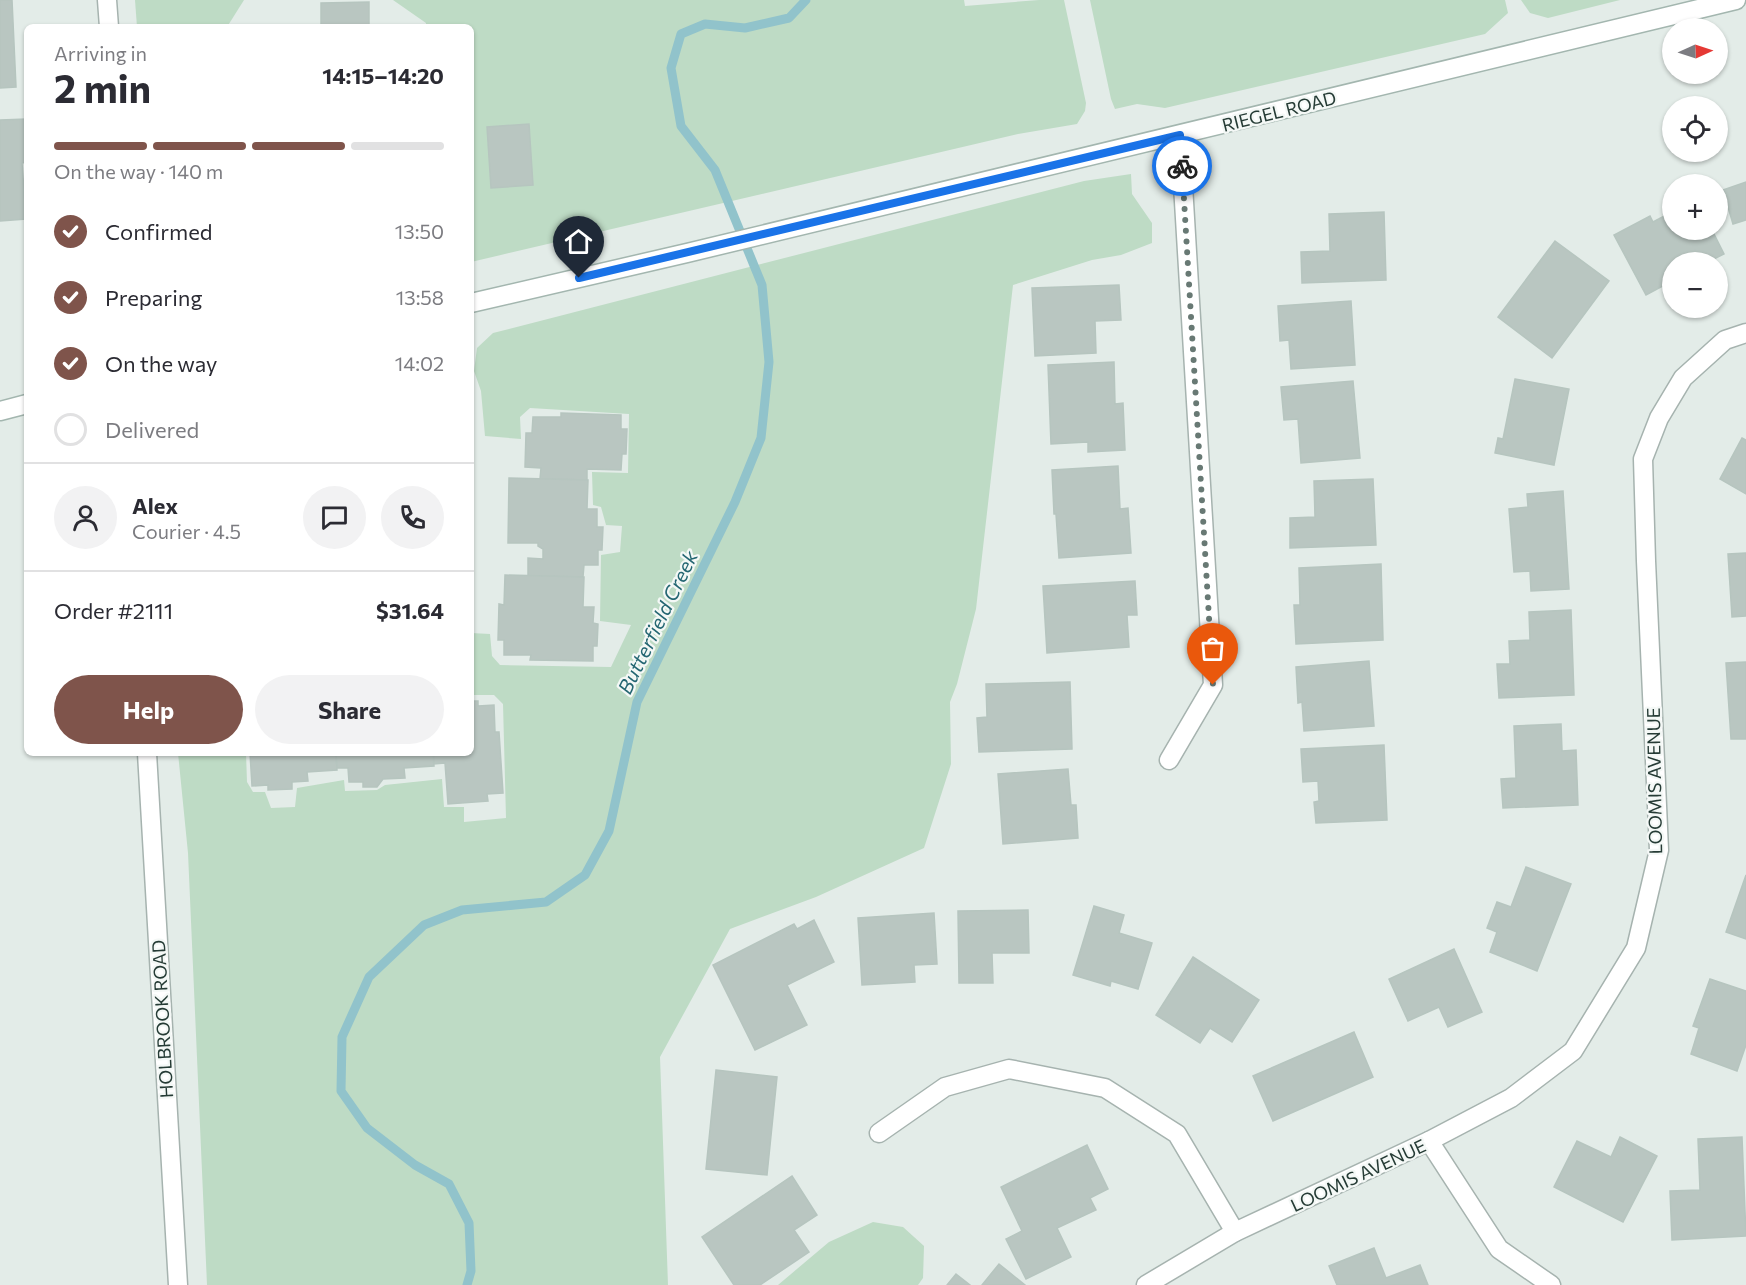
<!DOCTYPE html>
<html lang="en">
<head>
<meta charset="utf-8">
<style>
	:root { --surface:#fff; --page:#f2f2f3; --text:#2b2b33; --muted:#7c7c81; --line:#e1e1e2; --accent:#7f544b }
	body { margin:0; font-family:Commissioner,sans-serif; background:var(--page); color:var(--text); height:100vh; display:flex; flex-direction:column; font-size:22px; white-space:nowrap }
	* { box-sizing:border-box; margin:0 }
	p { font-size:20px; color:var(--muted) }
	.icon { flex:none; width:33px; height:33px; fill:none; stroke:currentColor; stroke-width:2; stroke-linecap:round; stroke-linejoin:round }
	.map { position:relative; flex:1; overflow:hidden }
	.details { position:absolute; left:24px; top:24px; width:450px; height:732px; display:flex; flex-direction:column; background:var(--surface); border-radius:9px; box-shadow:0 2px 4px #0004 }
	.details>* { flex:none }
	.needle { width:39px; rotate:87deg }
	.tools { position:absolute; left:1662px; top:18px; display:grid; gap:12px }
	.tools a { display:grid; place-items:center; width:66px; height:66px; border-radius:50%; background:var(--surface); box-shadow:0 2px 4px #0004; font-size:30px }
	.pin { position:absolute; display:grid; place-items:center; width:51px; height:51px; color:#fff; margin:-62px -26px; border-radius:50% 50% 50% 0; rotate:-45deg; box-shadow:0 0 6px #0007 }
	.pin .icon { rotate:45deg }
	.courier { position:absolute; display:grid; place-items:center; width:60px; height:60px; margin:-30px; border:4px solid #1a73e8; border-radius:50%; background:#fff; color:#222; box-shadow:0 2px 8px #0007 }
	.headline em { font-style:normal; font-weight:700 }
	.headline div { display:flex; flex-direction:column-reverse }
	.headline { display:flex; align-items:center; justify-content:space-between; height:102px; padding:0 30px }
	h1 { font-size:39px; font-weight:700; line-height:45px }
	.bar { display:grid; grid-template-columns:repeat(4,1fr); gap:9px 6px; align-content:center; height:72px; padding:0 30px }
	.bar i { height:8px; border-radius:4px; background:var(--line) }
	.bar .current { background:var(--accent) }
	.bar p { grid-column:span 4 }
	.line { display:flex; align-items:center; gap:15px; padding:0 30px; border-top:2px solid var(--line) }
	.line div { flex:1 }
	.round { display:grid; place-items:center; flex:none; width:63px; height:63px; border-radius:32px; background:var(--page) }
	ol { padding:0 30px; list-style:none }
	li { display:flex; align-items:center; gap:18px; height:66px }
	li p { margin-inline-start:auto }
	li .icon { padding:6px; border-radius:50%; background:var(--accent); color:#fff; stroke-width:4 }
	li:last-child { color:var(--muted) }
	li i { width:33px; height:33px; border:3px solid var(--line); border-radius:50% }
	.primary-button { display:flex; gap:12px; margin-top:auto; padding:12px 30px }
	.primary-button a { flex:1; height:69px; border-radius:36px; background:var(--accent); color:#fff; font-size:24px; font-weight:700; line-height:69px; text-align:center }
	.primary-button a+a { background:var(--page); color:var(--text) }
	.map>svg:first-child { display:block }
	.green { fill:#bedbc5 }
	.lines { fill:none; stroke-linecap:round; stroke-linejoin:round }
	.stream { stroke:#91c3cb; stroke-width:9 }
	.building { fill:#b9c6c1; stroke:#b6c5bf; stroke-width:1.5 }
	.street-casing { stroke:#a6b3af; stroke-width:21 }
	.secondary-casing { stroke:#a3b6af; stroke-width:21 }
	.street { stroke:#fff; stroke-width:18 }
	.secondary { stroke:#fff; stroke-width:18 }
	.done { stroke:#687974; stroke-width:6; stroke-dasharray:0 10.8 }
	.route { stroke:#1a73e8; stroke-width:8 }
	.labels { text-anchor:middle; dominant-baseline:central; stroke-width:4.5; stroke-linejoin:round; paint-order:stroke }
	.street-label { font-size:18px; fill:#253b35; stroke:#f4f8f6 }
	.water-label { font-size:20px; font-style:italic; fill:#246672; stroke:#f4f8f6 }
</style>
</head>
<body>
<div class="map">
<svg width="1746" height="1285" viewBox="0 0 1746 1285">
	<rect width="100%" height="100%" fill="#e3ece8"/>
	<g class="green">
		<polygon points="135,0 244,0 227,27 137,27"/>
		<polygon points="393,0 964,0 965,6 1039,0 1064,0 1086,103 1085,111 1077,124 1018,134 471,262 471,27 426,27 426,23"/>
		<polygon points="1090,0 1505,0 1508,13 1485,34 1165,108 1137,104 1115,109 1111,99"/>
		<polygon points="1521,0 1620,0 1548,18 1530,13"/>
		<polygon points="1131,174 1132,194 1152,223 1152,243 1121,255 1092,260 1013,285 976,609 957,684 950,702 951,764 924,848 816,897 730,929 660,1057 668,1285 207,1285 188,853 178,753 246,753 247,782 253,792 265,792 271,808 295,807 297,788 344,780 345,791 377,790 385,785 442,779 444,807 464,807 464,822 506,818 503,704 494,695 472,695 471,633 490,634 492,656 500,665 611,667 631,625 600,621 601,555 620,552 622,526 606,525 601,507 593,505 592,472 628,473 629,414 530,408 520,417 521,439 485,436 481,391 474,371 477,348 493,333 1084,181"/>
		<polygon points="873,1222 903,1227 924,1246 923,1278 918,1285 778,1285 829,1242"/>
	</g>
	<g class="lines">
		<polyline class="stream" points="467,1285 471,1271 469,1223 449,1184 415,1165 367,1128 341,1091 342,1037 369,977 424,925 462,910 546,902 585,875 609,831 637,702 735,502 761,438 769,362 762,285 715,170 681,126 671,68 681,34 705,24 745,28 789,18 806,0"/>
	</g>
	<g class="building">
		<polygon points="0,0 12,0 16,87 0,88"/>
		<polygon points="369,2 369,27 321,27 321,3"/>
		<polygon points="26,119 27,162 22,163 26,219 0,221 0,120"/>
		<polygon points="529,124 533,185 491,188 487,127"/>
		<polygon points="1746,182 1746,220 1733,224 1723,190"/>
		<polygon points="1384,212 1386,280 1302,283 1301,252 1330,251 1329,214"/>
		<polygon points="1672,212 1672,230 1712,230 1724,254 1708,262 1672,262 1672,281 1646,295 1614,235 1650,216 1653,222"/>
		<polygon points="1555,241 1609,281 1552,358 1498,317"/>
		<polygon points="1119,285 1121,320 1095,321 1096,353 1035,356 1032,288"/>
		<polygon points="1351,301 1355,365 1291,369 1289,340 1280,341 1278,306"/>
		<polygon points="1114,362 1115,404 1123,403 1125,450 1088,452 1088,442 1051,444 1048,365"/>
		<polygon points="1515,379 1569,389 1554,465 1495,453 1498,438 1503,439"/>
		<polygon points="1353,381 1360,458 1301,463 1298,419 1284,420 1281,387"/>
		<polygon points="561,413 621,415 621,429 627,429 626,454 622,454 621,470 587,469 587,480 540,479 541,468 525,467 526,433 532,433 533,417 561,417"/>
		<polygon points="1742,438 1746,440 1746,494 1720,479"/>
		<polygon points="1118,466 1120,509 1128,508 1131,553 1059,558 1056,514 1054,514 1052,470"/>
		<polygon points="509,478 588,480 587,509 597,509 597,527 603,527 602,550 598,550 598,565 584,565 583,577 528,576 528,558 543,559 543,549 538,546 538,543 508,543"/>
		<polygon points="1373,479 1376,545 1290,548 1290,518 1315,517 1314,481"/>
		<polygon points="1563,491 1569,589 1531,591 1530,571 1514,572 1509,509 1528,507 1527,494"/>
		<polygon points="1746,553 1746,616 1732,617 1728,554"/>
		<polygon points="1381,564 1383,640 1296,644 1294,605 1300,605 1299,568"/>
		<polygon points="505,575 584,577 583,607 594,607 593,623 598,624 597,646 593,646 593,661 530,660 531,655 504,655 504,640 498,640 499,604 504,605"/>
		<polygon points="1135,581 1137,615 1127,615 1129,647 1047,653 1043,586"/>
		<polygon points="1571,610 1574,695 1499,698 1497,664 1510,664 1509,641 1530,640 1529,612"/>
		<polygon points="1369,661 1374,726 1304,731 1302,702 1298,703 1296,667"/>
		<polygon points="1746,662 1746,739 1731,739 1726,663"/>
		<polygon points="1070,682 1072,749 979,752 977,718 987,717 986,684"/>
		<polygon points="471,701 478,701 478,706 494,705 495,732 499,732 503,793 487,794 488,801 448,804 445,763 434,764 433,753 471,753"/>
		<polygon points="1561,724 1562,751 1576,750 1578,805 1503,808 1501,779 1516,778 1514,726"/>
		<polygon points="1384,745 1387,820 1316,823 1314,802 1319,801 1318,781 1303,782 1301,749"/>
		<polygon points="250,753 336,753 337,770 307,772 308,781 292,782 292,789 268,790 268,785 252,786"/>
		<polygon points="336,753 433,753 434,766 404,768 405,778 383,779 377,787 363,787 363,782 349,782 348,768 337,768"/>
		<polygon points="1068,769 1071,805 1076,805 1078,838 1003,844 998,774"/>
		<polygon points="1526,867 1571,884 1537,971 1490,952 1497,932 1487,928 1497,902 1511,907"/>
		<polygon points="1746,875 1746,939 1726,932"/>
		<polygon points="1094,906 1124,915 1119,933 1152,943 1138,989 1111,981 1110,986 1073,975"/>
		<polygon points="1028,910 1029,953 992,953 993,983 959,983 958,911"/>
		<polygon points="934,913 937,964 914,965 915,982 862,985 858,918"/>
		<polygon points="814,920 834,962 787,985 807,1025 755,1050 713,965 794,924 797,929"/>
		<polygon points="1454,949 1482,1012 1448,1027 1439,1007 1408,1021 1389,979"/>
		<polygon points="1193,957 1259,1000 1232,1042 1210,1028 1200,1043 1156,1015"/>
		<polygon points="1710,979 1746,991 1746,1045 1737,1071 1691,1054 1699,1028 1693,1026"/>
		<polygon points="1354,1032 1373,1077 1273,1121 1253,1076"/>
		<polygon points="716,1070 777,1077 767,1175 706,1169"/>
		<polygon points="1620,1137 1657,1156 1623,1222 1554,1187 1577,1141 1611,1157"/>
		<polygon points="1742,1137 1746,1236 1672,1240 1670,1191 1700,1190 1698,1139"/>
		<polygon points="1087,1145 1108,1189 1090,1198 1096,1210 1057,1228 1071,1257 1026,1279 1006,1239 1022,1231 1001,1187"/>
		<polygon points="792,1176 817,1215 794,1230 809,1252 760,1285 734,1285 702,1237"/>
		<polygon points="1374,1248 1386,1278 1420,1265 1428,1285 1337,1285 1329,1266"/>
		<polygon points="999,1264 1025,1285 982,1285"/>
		<polygon points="956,1274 970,1285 947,1285"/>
	</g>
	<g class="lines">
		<defs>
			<g id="street">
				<polyline points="107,0 109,27"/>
				<polyline points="147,753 178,1285"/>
				<polyline points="1169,760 1213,685 1180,135"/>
				<polyline points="879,1133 945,1087 1009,1069 1105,1088 1177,1134 1235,1232"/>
				<polyline points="1429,1141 1499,1249 1551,1285"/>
				<polyline points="1146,1285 1235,1232 1429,1141 1511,1098 1573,1051 1636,948 1659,850 1646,561 1643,459 1659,418 1683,378 1725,340 1746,333"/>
			</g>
			<g id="secondary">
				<polyline points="471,303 687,253 1736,0"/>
				<polyline points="0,411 27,404"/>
			</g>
		</defs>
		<use href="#street" class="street-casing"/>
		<use href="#secondary" class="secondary-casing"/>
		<use href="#street" class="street"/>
		<use href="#secondary" class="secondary"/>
	</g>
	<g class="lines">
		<polyline class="done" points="1182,166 1213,685"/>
		<polyline class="route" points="579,278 1180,135 1182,166"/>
	</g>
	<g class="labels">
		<g class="street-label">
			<text transform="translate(1279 111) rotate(-14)">RIEGEL ROAD</text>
			<text transform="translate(1654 781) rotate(-91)">LOOMIS AVENUE</text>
			<text transform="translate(162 1019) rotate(-93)">HOLBROOK ROAD</text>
			<text transform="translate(1358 1175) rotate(-25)">LOOMIS AVENUE</text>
		</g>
		<g class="water-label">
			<text transform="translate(657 622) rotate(-64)">Butterfield Creek</text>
		</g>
	</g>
</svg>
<div class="tools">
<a><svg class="needle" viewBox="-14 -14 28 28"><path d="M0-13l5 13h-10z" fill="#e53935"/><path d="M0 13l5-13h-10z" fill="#7c7c81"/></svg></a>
<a><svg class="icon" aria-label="locate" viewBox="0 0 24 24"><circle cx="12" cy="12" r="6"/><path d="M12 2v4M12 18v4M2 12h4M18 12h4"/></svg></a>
<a>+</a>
<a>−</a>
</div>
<div class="pin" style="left:1213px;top:685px;background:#ea580c"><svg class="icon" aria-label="bag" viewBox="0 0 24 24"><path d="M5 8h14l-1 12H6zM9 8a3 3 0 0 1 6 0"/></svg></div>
<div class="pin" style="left:579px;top:278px;background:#1f2937"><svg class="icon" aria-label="home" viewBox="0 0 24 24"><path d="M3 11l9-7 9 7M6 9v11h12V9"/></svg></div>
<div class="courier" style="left:1182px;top:166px"><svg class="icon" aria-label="bike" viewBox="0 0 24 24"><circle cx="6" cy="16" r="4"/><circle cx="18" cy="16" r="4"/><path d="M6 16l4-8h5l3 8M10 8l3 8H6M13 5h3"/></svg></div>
<section class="details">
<div class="headline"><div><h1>2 min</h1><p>Arriving in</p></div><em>14:15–14:20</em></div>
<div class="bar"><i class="current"></i><i class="current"></i><i class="current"></i><i></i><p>On the way · 140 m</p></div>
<ol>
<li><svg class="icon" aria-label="check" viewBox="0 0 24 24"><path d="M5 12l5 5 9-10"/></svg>Confirmed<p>13:50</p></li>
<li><svg class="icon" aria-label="check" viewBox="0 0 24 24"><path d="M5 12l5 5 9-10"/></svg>Preparing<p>13:58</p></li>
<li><svg class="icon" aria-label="check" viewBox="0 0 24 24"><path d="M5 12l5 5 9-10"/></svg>On the way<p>14:02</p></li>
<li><i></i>Delivered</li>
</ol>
<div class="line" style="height:108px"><a class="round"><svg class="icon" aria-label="person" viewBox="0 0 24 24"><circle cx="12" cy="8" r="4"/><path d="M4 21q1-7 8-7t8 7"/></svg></a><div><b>Alex</b><p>Courier · 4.5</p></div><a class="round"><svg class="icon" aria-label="chat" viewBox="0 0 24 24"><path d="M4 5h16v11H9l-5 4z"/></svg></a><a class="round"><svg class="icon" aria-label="phone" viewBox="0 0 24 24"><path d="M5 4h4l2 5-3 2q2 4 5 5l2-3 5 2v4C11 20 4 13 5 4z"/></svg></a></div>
<div class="line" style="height:78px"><div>Order #2111</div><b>$31.64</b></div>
<div class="primary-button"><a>Help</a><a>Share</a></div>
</section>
</div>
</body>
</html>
